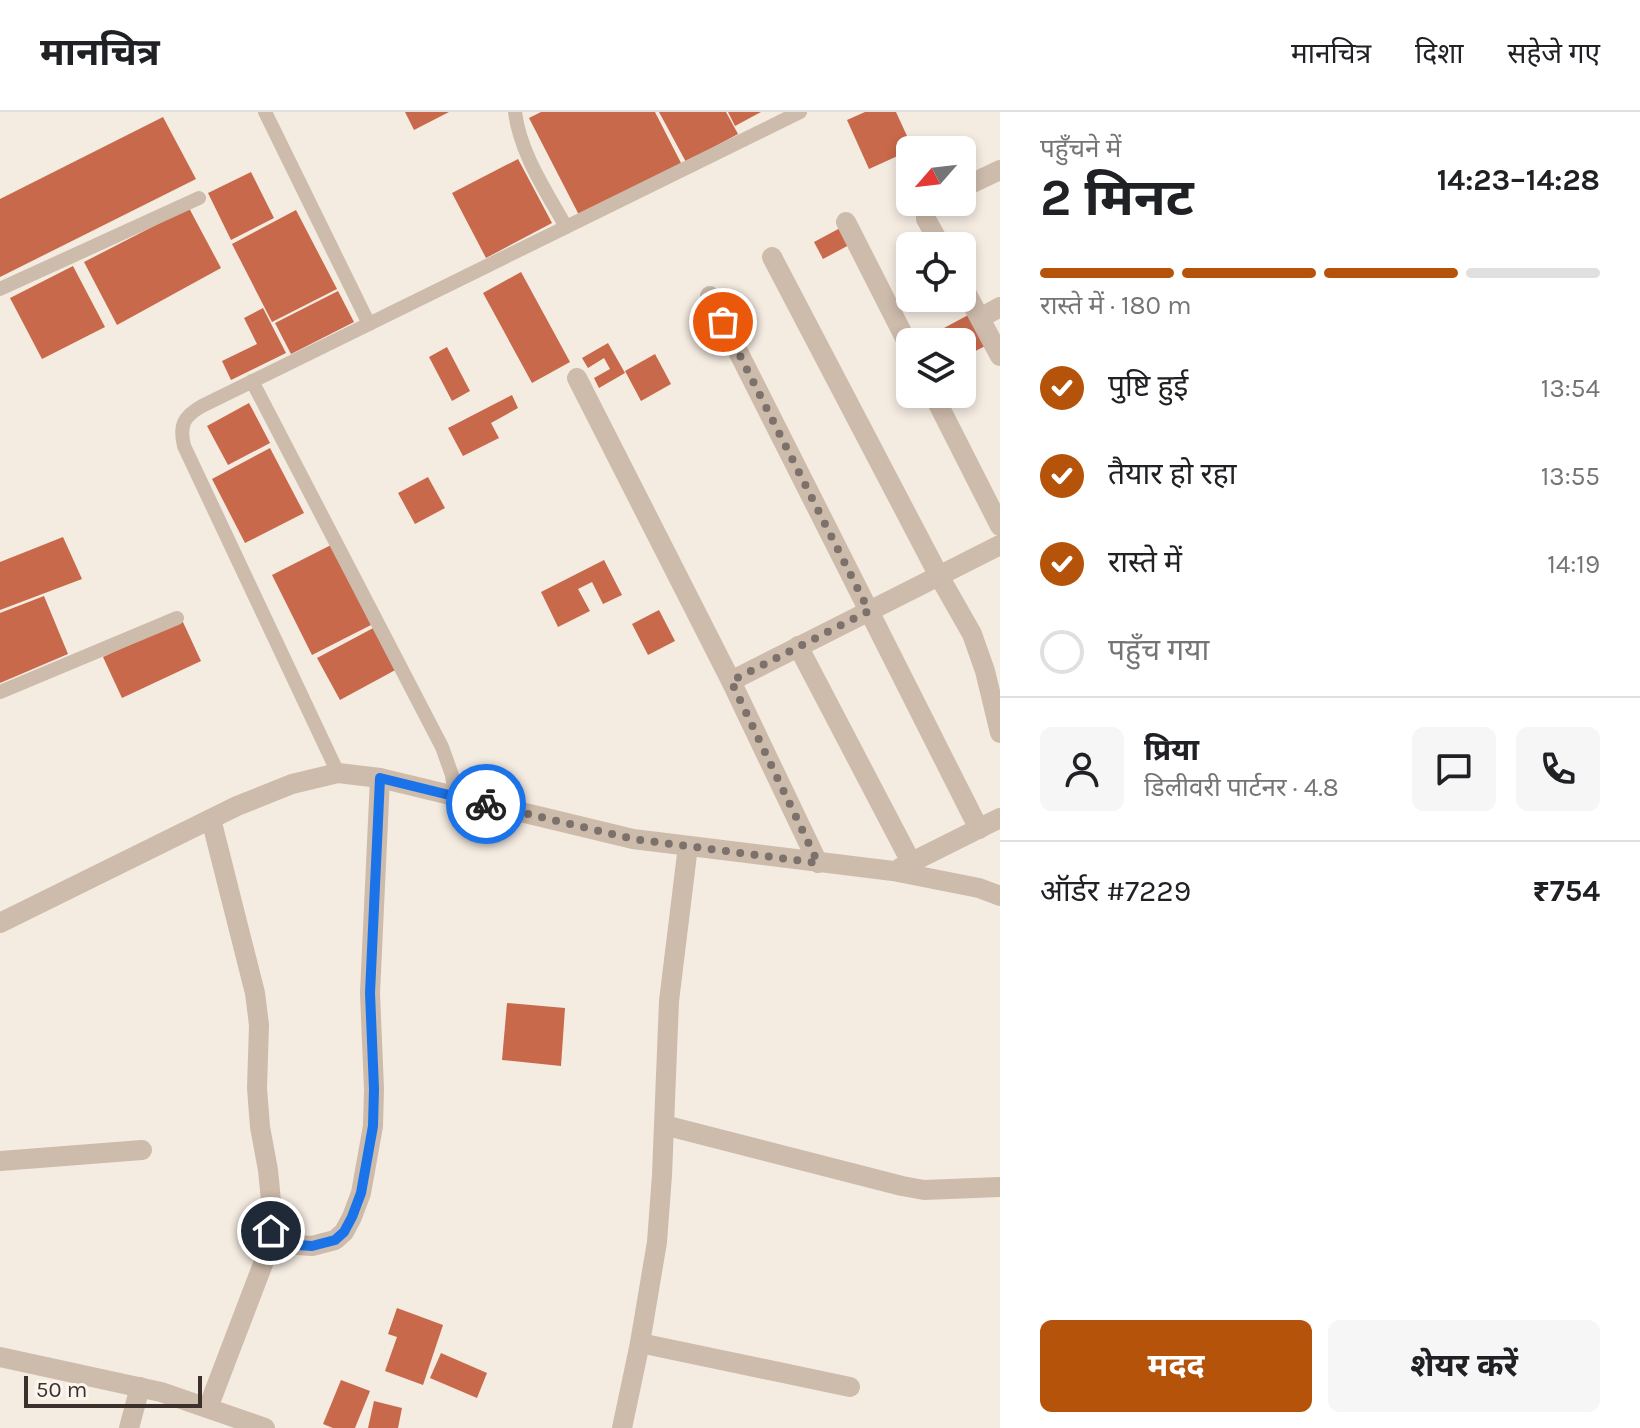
<!DOCTYPE html>
<html lang="hi">
<head>
<meta charset="utf-8">
<style>
	:root { --surface:#fff; --page:#f6f6f6; --text:#202124; --muted:#757577; --line:#e0e0e0; --accent:#b45309 }
	body { margin:0; font-family:Karla,"Noto Sans Devanagari",sans-serif; background:var(--page); color:var(--text); height:100vh; display:flex; flex-direction:column; font-size:30px; white-space:nowrap }
	* { box-sizing:border-box; margin:0 }
	p { font-size:26px; color:var(--muted) }
	.icon { flex:none; width:44px; height:44px; fill:none; stroke:currentColor; stroke-width:2; stroke-linecap:round; stroke-linejoin:round }
	.map { position:relative; flex:1; overflow:hidden }
	.details { display:flex; flex-direction:column; background:var(--surface); width:640px }
	.details>* { flex:none }
	.needle { width:52px; rotate:242deg }
	.controls { position:absolute; left:896px; top:24px; display:grid; gap:16px }
	.controls a { display:grid; place-items:center; width:80px; height:80px; border-radius:12px; background:var(--surface); box-shadow:0 4px 12px #0003; font-size:40px }
	.scale { position:absolute; left:24px; bottom:20px; width:178px; box-sizing:border-box; padding-left:8px; border:4px solid #3b302b; border-top:0; font-size:22px; line-height:28px; white-space:nowrap; color:#3b302b; -webkit-text-stroke:6px #fbf5ee; paint-order:stroke }
	.pin { position:absolute; display:grid; place-items:center; width:68px; height:68px; color:#fff; margin:-34px; border:4px solid #fff; border-radius:50%; box-shadow:0 2px 8px #0007 }
	.courier { position:absolute; display:grid; place-items:center; width:80px; height:80px; margin:-40px; border:6px solid #1a73e8; border-radius:50%; background:#fff; color:#222; box-shadow:0 2px 10px #0007 }
	.summary em { font-style:normal; font-weight:700 }
	.summary div { display:flex; flex-direction:column-reverse }
	.summary { display:flex; align-items:center; justify-content:space-between; height:136px; padding:0 40px }
	h1 { font-size:52px; font-weight:700; line-height:60px }
	.bar { display:grid; grid-template-columns:repeat(4,1fr); gap:12px 8px; align-content:center; height:96px; padding:0 40px }
	.bar i { height:10px; border-radius:6px; background:var(--line) }
	.bar .current { background:var(--accent) }
	.bar p { grid-column:span 4 }
	.line { display:flex; align-items:center; gap:20px; padding:0 40px; border-top:2px solid var(--line) }
	.line div { flex:1 }
	.round { display:grid; place-items:center; flex:none; width:84px; height:84px; border-radius:12px; background:var(--page) }
	ol { padding:0 40px; list-style:none }
	li { display:flex; align-items:center; gap:24px; height:88px }
	li p { margin-inline-start:auto }
	li .icon { padding:8px; border-radius:50%; background:var(--accent); color:#fff; stroke-width:4 }
	li:last-child { color:var(--muted) }
	li i { width:44px; height:44px; border:4px solid var(--line); border-radius:50% }
	.action { display:flex; gap:16px; margin-top:auto; padding:16px 40px }
	.action a { flex:1; height:92px; border-radius:12px; background:var(--accent); color:#fff; font-size:32px; font-weight:700; line-height:92px; text-align:center }
	.action a+a { background:var(--page); color:var(--text) }
	header { display:flex; align-items:center; gap:48px; box-sizing:border-box; height:112px; padding:0 40px; background:var(--surface); border-bottom:2px solid var(--line) }
	header strong { font-size:38px }
	nav { display:flex; gap:44px; margin-inline-start:auto; font-size:28px }
	main { display:flex; flex:1; min-height:0 }
	.map>svg:first-child { display:block }
	.building { fill:#c8694b }
	.lines { fill:none; stroke-linecap:round; stroke-linejoin:round }
	.service { stroke:#cdbbac; stroke-width:14 }
	.minor { stroke:#cdbbac; stroke-width:20 }
	.done { stroke:#7c716b; stroke-width:8; stroke-dasharray:0 14.4 }
	.route { stroke:#1a73e8; stroke-width:10 }
</style>
</head>
<body>
<header>
<strong>मानचित्र</strong>
<nav><a>मानचित्र</a><a>दिशा</a><a>सहेजे गए</a></nav>
</header>
<main>
<div class="map">
<svg width="1000" height="1316" viewBox="0 0 1000 1316">
	<rect width="100%" height="100%" fill="#f4ebe1"/>
	<g class="building">
		<polygon points="405,0 449,0 414,18"/>
		<polygon points="541,0 655,0 681,51 579,103 529,6"/>
		<polygon points="659,0 726,0 738,22 686,50"/>
		<polygon points="728,0 761,0 735,14"/>
		<polygon points="865,0 896,0 913,37 869,57 847,8"/>
		<polygon points="163,5 196,67 0,165 0,87"/>
		<polygon points="518,47 552,111 486,146 452,81"/>
		<polygon points="251,60 274,106 231,128 208,81"/>
		<polygon points="189,96 221,156 117,213 84,150"/>
		<polygon points="296,98 337,177 272,210 232,132"/>
		<polygon points="842,115 851,132 823,147 814,130"/>
		<polygon points="73,154 105,215 42,247 10,186"/>
		<polygon points="521,160 570,250 532,271 483,181"/>
		<polygon points="338,179 354,210 291,242 275,211"/>
		<polygon points="263,196 286,241 231,268 222,249 257,232 244,206"/>
		<polygon points="972,201 989,232 962,246 962,230 951,230 944,216"/>
		<polygon points="608,231 625,261 599,276 594,266 610,257 604,246 588,256 582,246"/>
		<polygon points="447,235 470,279 452,289 429,245"/>
		<polygon points="655,242 671,272 641,289 625,259"/>
		<polygon points="512,283 518,296 491,311 499,326 463,344 448,316"/>
		<polygon points="249,291 270,331 228,353 207,314"/>
		<polygon points="270,336 304,401 245,431 212,367"/>
		<polygon points="428,365 445,396 415,412 398,381"/>
		<polygon points="63,425 82,467 0,498 0,450"/>
		<polygon points="331,433 371,513 312,543 272,463"/>
		<polygon points="604,448 622,483 603,492 592,470 578,477 590,499 558,515 541,480"/>
		<polygon points="44,484 68,542 0,571 0,501"/>
		<polygon points="659,498 675,529 648,543 632,512"/>
		<polygon points="182,508 201,549 122,586 103,545"/>
		<polygon points="377,514 399,556 340,588 317,546"/>
		<polygon points="507,891 565,896 561,954 502,948"/>
		<polygon points="397,1196 443,1213 423,1273 385,1259 397,1225 388,1222"/>
		<polygon points="441,1241 487,1261 477,1286 430,1266"/>
		<polygon points="341,1268 370,1279 355,1316 333,1316 323,1312"/>
		<polygon points="374,1289 402,1296 398,1316 368,1316"/>
	</g>
	<g class="lines">
		<g class="service">
			<polyline points="265,0 369,212"/>
			<path d="M515,0C520,41 546,79 566,115"/>
			<polyline points="0,177 199,86"/>
			<polyline points="252,269 442,635 452,663 455,685"/>
			<polyline points="0,580 177,506"/>
			<path d="M338,661L184,334C179,313 184,304 202,294L800,0"/>
		</g>
		<g class="minor">
			<polyline points="962,76 1000,58"/>
			<polyline points="934,90 926,96 926,107 941,134"/>
			<polyline points="846,110 910,236"/>
			<polyline points="772,145 939,464 972,522 985,559 1000,621"/>
			<polyline points="962,173 1000,244"/>
			<polyline points="710,184 979,717"/>
			<polyline points="980,206 1000,195"/>
			<polyline points="577,266 731,569 818,751"/>
			<polyline points="933,282 1000,414"/>
			<polyline points="798,534 911,750"/>
			<polyline points="731,569 1000,433"/>
			<polyline points="900,756 1000,706"/>
			<polyline points="0,811 237,694 292,672 338,661 380,666 633,727 893,759 979,776 1000,784"/>
			<polyline points="664,1013 902,1074 924,1078 1000,1075"/>
			<polyline points="0,1049 142,1038"/>
			<polyline points="271,1131 312,1134 335,1128 344,1120 352,1105 361,1081 373,1014 374,977 370,881 380,666"/>
			<polyline points="640,1231 850,1275"/>
			<polyline points="0,1245 161,1280 265,1316"/>
			<polyline points="208,1296 271,1131 272,1099 268,1058 260,1015 257,976 259,913 255,881 211,707"/>
			<polyline points="129,1316 140,1275"/>
			<polyline points="622,1316 640,1231 657,1130 662,1063 669,889 688,734"/>
		</g>
	</g>
	<g class="lines">
		<polyline class="done" points="486,692 633,727 818,751 731,569 869,499 723,210"/>
		<polyline class="route" points="271,1119 271,1131 312,1134 335,1128 344,1120 352,1105 361,1081 373,1014 374,977 370,881 380,666 486,692"/>
	</g>
</svg>
<div class="controls">
<a><svg class="needle" viewBox="-14 -14 28 28"><path d="M0-13l5 13h-10z" fill="#e53935"/><path d="M0 13l5-13h-10z" fill="#757577"/></svg></a>
<a><svg class="icon" aria-label="locate" viewBox="0 0 24 24"><circle cx="12" cy="12" r="6"/><path d="M12 2v4M12 18v4M2 12h4M18 12h4"/></svg></a>
<a><svg class="icon" aria-label="layers" viewBox="0 0 24 24"><path d="M12 4l9 5-9 5-9-5zM3 14l9 5 9-5"/></svg></a>
</div>
<div class="scale">50 m</div>
<div class="pin" style="left:723px;top:210px;background:#ea580c"><svg class="icon" aria-label="bag" viewBox="0 0 24 24"><path d="M5 8h14l-1 12H6zM9 8a3 3 0 0 1 6 0"/></svg></div>
<div class="pin" style="left:271px;top:1119px;background:#1f2937"><svg class="icon" aria-label="home" viewBox="0 0 24 24"><path d="M3 11l9-7 9 7M6 9v11h12V9"/></svg></div>
<div class="courier" style="left:486px;top:692px"><svg class="icon" aria-label="bike" viewBox="0 0 24 24"><circle cx="6" cy="16" r="4"/><circle cx="18" cy="16" r="4"/><path d="M6 16l4-8h5l3 8M10 8l3 8H6M13 5h3"/></svg></div>
</div>
<section class="details">
<div class="summary"><div><h1>2 मिनट</h1><p>पहुँचने में</p></div><em>14:23–14:28</em></div>
<div class="bar"><i class="current"></i><i class="current"></i><i class="current"></i><i></i><p>रास्ते में · 180 m</p></div>
<ol>
<li><svg class="icon" aria-label="check" viewBox="0 0 24 24"><path d="M5 12l5 5 9-10"/></svg>पुष्टि हुई<p>13:54</p></li>
<li><svg class="icon" aria-label="check" viewBox="0 0 24 24"><path d="M5 12l5 5 9-10"/></svg>तैयार हो रहा<p>13:55</p></li>
<li><svg class="icon" aria-label="check" viewBox="0 0 24 24"><path d="M5 12l5 5 9-10"/></svg>रास्ते में<p>14:19</p></li>
<li><i></i>पहुँच गया</li>
</ol>
<div class="line" style="height:144px"><a class="round"><svg class="icon" aria-label="person" viewBox="0 0 24 24"><circle cx="12" cy="8" r="4"/><path d="M4 21q1-7 8-7t8 7"/></svg></a><div><b>प्रिया</b><p>डिलीवरी पार्टनर · 4.8</p></div><a class="round"><svg class="icon" aria-label="chat" viewBox="0 0 24 24"><path d="M4 5h16v11H9l-5 4z"/></svg></a><a class="round"><svg class="icon" aria-label="phone" viewBox="0 0 24 24"><path d="M5 4h4l2 5-3 2q2 4 5 5l2-3 5 2v4C11 20 4 13 5 4z"/></svg></a></div>
<div class="line" style="height:104px"><div>ऑर्डर #7229</div><b>₹754</b></div>
<div class="action"><a>मदद</a><a>शेयर करें</a></div>
</section>
</main>
</body>
</html>
